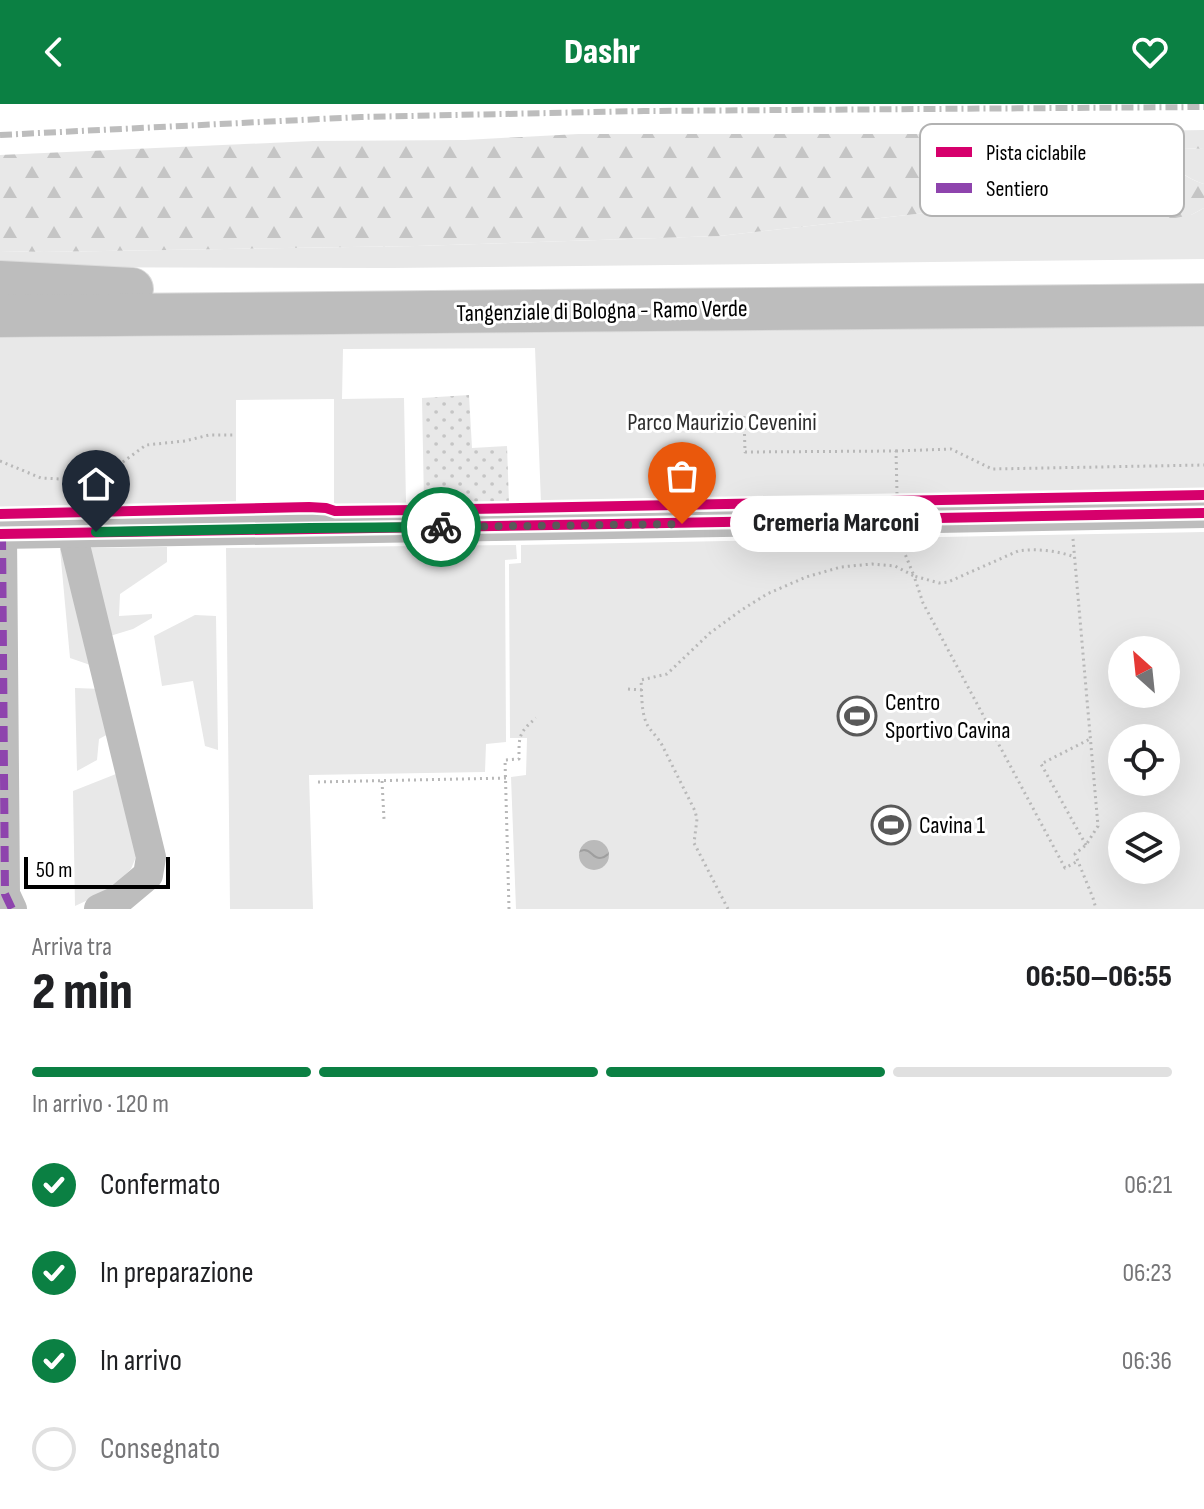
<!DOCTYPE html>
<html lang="it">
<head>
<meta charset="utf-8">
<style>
	:root { --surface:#fff; --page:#f6f6f6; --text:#202124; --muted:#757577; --line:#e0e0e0; --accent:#0b8043 }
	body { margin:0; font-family:"Sofia Sans Condensed",sans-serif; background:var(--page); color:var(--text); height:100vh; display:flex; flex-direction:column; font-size:30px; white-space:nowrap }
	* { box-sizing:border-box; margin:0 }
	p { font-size:26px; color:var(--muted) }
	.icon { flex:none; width:44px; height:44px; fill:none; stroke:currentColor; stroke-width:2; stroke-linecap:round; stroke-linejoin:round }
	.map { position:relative; height:805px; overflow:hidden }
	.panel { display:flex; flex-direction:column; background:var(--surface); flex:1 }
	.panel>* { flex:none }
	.needle { width:52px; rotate:333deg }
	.controls { position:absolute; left:1108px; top:532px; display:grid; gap:16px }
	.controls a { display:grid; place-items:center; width:72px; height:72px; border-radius:50%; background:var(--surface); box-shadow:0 8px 32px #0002; font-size:40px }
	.scale { position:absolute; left:24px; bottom:20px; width:146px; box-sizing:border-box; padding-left:8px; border:4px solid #000; border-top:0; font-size:22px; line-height:28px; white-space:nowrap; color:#000; -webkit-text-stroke:6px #fff; paint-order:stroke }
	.pin { position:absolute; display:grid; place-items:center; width:68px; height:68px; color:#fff; margin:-82px -34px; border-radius:50% 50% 50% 0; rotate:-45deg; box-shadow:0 0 8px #0007 }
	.pin .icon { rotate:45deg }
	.courier { position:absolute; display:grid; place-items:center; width:80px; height:80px; margin:-40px; border:6px solid #0b8043; border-radius:50%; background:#fff; color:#222; box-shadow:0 2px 10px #0007 }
	.bubble { position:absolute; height:56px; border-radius:28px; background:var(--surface); box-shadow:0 8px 32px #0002; font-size:26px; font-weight:800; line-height:56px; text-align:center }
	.summary em { font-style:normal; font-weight:800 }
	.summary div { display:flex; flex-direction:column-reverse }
	.summary { display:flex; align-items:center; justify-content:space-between; height:136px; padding:0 32px }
	h1 { font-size:52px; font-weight:800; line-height:60px }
	.bar { display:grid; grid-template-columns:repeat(4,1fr); gap:12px 8px; align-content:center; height:96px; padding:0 32px }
	.bar i { height:10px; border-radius:6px; background:var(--line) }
	.bar .selected { background:var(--accent) }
	.bar p { grid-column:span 4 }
	ol { padding:0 32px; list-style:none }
	li { display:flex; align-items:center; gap:24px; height:88px }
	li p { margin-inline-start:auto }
	li .icon { padding:8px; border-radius:50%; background:var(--accent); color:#fff; stroke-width:4 }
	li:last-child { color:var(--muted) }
	li i { width:44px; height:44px; border:4px solid var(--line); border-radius:50% }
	header { display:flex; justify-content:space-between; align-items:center; height:104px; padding:0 32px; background:var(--accent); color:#fff; font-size:36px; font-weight:800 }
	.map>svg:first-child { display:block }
	.green { fill:#e8e8e8; fill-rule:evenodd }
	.forest { fill:url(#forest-firs) }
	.garden { fill:url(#garden-dots) }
	.water { fill:url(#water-waves) }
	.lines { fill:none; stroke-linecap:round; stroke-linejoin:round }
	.highway-casing { stroke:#dbdbdb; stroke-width:44 }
	.path { stroke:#b8b8b8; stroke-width:3; stroke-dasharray:2 4; stroke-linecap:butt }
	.minor { stroke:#bdbdbd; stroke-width:30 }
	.highway { stroke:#bdbdbd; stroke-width:42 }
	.rail { stroke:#bdbdbd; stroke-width:6; stroke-dasharray:12 4 2 4; stroke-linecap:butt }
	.quiet { stroke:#8e44ad; stroke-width:8; stroke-dasharray:16 8; stroke-linecap:butt }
	.cycleway-casing { stroke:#fff; stroke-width:15 }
	.cycleway { stroke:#d6006c; stroke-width:10 }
	.done { stroke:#595959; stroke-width:8; stroke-dasharray:0 14.4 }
	.route { stroke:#0b8043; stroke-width:10 }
	.labels { text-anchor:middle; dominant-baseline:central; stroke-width:6; stroke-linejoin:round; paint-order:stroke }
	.street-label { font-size:24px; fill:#000; stroke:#fff }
	.park-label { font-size:24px; fill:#2d2d2d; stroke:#fff }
	.poi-label { font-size:24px; fill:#000; stroke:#fff; text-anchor:start }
	.key { fill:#fff; stroke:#b2b2b2; stroke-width:2 }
	.key-label { font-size:22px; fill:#000 }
</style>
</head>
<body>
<header><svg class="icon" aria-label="back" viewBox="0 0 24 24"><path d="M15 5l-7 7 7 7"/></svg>Dashr<svg class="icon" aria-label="heart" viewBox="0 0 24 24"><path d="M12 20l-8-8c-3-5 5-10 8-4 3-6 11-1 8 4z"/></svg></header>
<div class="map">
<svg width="1204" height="805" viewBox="0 0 1204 805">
	<defs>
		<pattern id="forest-firs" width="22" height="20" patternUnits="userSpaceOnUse" patternTransform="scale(2)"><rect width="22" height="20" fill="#e8e8e8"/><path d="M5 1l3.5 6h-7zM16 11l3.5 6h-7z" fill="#c5c5c5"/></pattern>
		<pattern id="garden-dots" width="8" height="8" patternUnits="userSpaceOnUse" patternTransform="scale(2)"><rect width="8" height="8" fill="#e8e8e8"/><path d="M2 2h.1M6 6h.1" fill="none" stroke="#c5c5c5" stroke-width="1.8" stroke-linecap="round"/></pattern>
		<pattern id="water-waves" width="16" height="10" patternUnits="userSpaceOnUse" patternTransform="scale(2)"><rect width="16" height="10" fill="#bababa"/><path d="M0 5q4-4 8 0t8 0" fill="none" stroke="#9e9e9e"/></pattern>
	</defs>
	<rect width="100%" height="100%" fill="#fff"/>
	<g class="green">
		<path d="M1182,44L1204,45V80C1192,77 1179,67 1169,59L1172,49Z"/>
		<path d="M1061,70L1065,76L1090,101C1113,98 1138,96 1156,111H1191L1204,104V155L392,164L0,163V147L44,148L417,142L719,132L934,108L973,87L1021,73Z"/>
		<polygon points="1204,222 1204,386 541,399 535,244 343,245 342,295 404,294 406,400 334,400 334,295 236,296 236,402 119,402 108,382 82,387 72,404 0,405 0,234"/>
		<path d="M1204,428V805H516L511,673L526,671L527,634H510L509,460L521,459V441ZM1122,546H1166V590H1122ZM1122,634H1166V678H1122ZM1122,722H1166V766H1122Z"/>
		<polygon points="516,441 517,455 505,456 506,638 486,640 485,668 309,671 313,805 230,805 226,444"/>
		<polygon points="167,443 167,458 120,490 119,512 152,510 152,514 133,525 110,532 89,444"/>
		<polygon points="68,444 96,563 70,554 60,445"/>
		<polygon points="195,511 216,512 218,646 205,642 193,577 162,582 154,532"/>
		<polygon points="75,584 102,585 112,628 99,635 97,656 77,667"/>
		<polygon points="121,668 138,748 131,765 110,786 75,802 73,687"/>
	</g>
	<path class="forest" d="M1204,26V45L1182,44L1172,49L1169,59C1178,67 1192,77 1204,80V104L1191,111L1170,115L1156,111L1147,104L1114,98L1076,102L1064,97L1065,76L1061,70L1021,73L973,87L934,108L719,132L417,142L44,148L0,147V51L313,37L465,36L578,30H939Z"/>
	<polygon class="garden" points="469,291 472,344 507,342 509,399 424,400 422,294"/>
	<circle class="water" cx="594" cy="751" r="15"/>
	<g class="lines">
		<defs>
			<g id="highway">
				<polyline points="0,178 132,185"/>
				<polyline points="0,212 1204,201"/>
			</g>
		</defs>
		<use href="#highway" class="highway-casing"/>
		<g class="path">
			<polyline points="744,312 745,348 896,347 897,390"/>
			<polyline points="896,347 951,345 992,365 1204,361"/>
			<polyline points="0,357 41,374 97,377"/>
			<polyline points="97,405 97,377 146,341 185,337 209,331 236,331"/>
			<polyline points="1073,435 1098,722 1086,741 1075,750 1093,794 1096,805"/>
			<path d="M901,440L914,472L939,479L948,478L1018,447C1036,444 1058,447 1075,453"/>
			<polyline points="628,585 642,586"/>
			<polyline points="382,677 384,715"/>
			<polyline points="318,678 506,674"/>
			<polyline points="1086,741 1041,660 1090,635"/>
			<path d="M509,805L505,656L519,655C519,633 518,629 536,614"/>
			<path d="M728,805L694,739L697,715L695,707L662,641C657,632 649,626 646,618C641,606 642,589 641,576L667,570L710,529L740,507L767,490L806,473L841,463L872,460L895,462L914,472L923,499L1065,764L1078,757"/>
		</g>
		<g class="minor">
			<polyline points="72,429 151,753 148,771 117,797 99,805"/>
			<path d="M0,430C401,423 803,418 1204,409"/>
			<polyline points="2,430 5,790 12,805"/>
		</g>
		<use href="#highway" class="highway"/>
		<polyline class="rail" points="0,31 361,13 644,7 1204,3"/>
		<polyline class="quiet" points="2,430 5,790 12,805"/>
		<defs>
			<g id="cycleway">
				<polyline points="0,410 309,403 326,404 335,407 415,406 1204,391"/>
				<path d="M0,430C401,423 803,418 1204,409"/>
			</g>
		</defs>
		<use href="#cycleway" class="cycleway-casing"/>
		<use href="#cycleway" class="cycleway"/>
	</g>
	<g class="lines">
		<polyline class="done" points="441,423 682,420"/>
		<polyline class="route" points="96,428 310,424 441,423"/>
	</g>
	<defs>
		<symbol id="stadium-ring" viewBox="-11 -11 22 22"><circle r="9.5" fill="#fff" stroke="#595959" stroke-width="1.5"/><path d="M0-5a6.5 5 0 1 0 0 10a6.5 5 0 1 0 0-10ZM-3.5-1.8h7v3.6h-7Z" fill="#595959"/></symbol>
	</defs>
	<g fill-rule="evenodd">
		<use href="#stadium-ring" x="835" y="590" width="44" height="44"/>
		<use href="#stadium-ring" x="869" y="699" width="44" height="44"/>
	</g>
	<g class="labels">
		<g class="street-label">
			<text transform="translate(602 207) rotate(-1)">Tangenziale di Bologna - Ramo Verde</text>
		</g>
		<g class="park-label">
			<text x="722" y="318">Parco Maurizio Cevenini</text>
		</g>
		<g class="poi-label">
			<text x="885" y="598">Centro<tspan x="885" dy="28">Sportivo Cavina</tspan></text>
			<text x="919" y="721">Cavina 1</text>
		</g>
	</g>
	<rect x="920" y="20" width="264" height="92" rx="12" class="key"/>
	<rect x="936" y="43" width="36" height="10" fill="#d6006c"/>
	<rect x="936" y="79" width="36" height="10" fill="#8e44ad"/>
	<g class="key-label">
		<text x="986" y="56">Pista ciclabile</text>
		<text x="986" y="92">Sentiero</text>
	</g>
</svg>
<div class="controls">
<a><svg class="needle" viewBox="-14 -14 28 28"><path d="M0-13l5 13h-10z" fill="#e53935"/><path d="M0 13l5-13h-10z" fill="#757577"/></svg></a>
<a><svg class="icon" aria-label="locate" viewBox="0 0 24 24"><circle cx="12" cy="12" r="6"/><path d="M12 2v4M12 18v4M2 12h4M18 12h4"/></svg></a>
<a><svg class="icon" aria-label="layers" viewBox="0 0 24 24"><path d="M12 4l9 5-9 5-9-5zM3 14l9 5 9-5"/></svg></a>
</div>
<div class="scale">50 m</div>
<div class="pin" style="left:682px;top:420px;background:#ea580c"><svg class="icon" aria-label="bag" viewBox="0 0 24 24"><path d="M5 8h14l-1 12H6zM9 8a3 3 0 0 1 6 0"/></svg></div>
<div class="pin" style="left:96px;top:428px;background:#1f2937"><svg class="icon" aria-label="home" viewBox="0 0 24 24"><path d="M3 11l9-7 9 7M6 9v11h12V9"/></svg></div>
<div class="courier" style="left:441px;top:423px"><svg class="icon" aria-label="bike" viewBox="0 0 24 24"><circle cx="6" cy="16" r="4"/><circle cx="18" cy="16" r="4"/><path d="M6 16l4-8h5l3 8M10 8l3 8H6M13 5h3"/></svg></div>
<div class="bubble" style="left:730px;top:392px;width:212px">Cremeria Marconi</div>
</div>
<section class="panel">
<div class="summary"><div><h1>2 min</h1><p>Arriva tra</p></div><em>06:50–06:55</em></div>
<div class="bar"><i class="selected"></i><i class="selected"></i><i class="selected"></i><i></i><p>In arrivo · 120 m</p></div>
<ol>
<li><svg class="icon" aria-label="check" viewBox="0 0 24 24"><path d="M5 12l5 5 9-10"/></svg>Confermato<p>06:21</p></li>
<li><svg class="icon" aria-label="check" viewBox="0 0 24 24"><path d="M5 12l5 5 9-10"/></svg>In preparazione<p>06:23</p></li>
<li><svg class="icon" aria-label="check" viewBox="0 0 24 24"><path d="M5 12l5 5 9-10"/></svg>In arrivo<p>06:36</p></li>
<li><i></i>Consegnato</li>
</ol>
</section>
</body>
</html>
